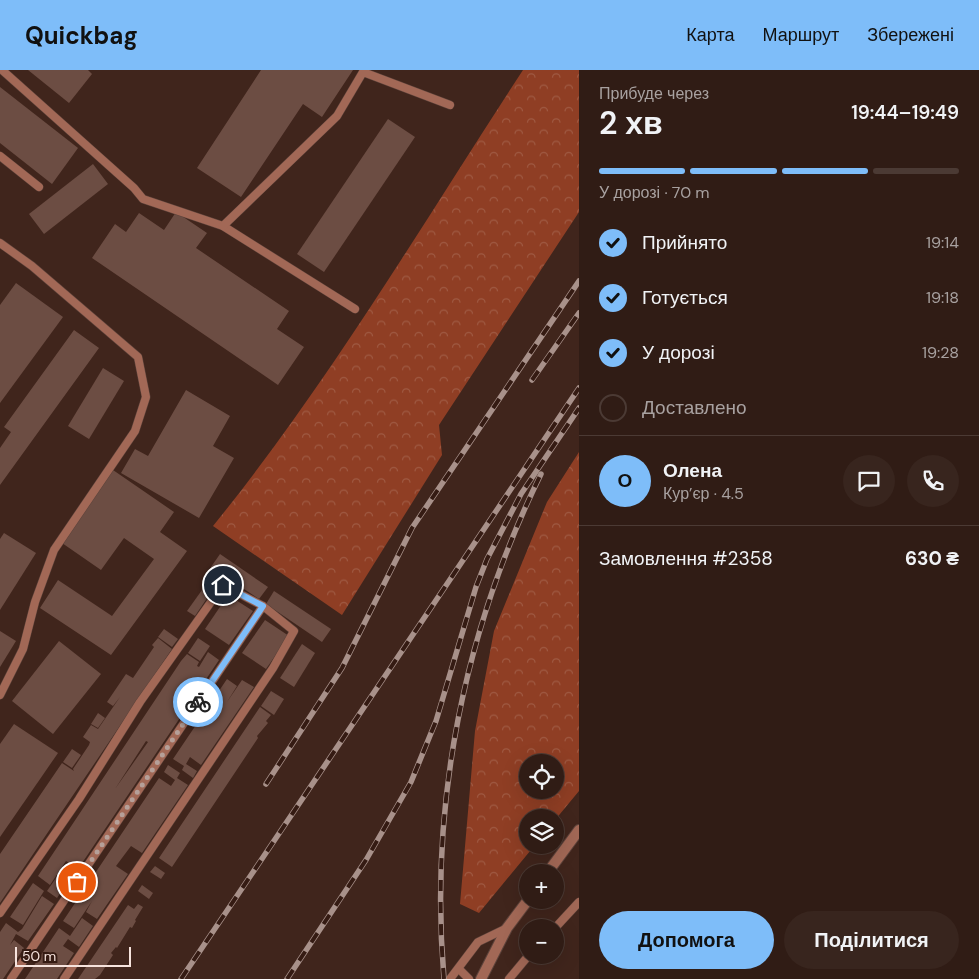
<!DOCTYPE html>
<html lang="uk">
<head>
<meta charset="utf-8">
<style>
	:root { --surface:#301c15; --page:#38251e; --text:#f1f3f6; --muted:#a8a1a0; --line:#4b3a34; --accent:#7ebdf9 }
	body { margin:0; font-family:"DM Sans",sans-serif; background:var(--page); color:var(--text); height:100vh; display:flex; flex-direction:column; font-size:19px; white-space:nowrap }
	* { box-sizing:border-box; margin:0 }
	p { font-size:16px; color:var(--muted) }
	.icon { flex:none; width:28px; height:28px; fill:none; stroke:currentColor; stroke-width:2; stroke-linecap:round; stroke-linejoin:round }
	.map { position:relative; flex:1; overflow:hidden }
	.panel { display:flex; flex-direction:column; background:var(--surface); width:400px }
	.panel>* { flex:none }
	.fabs { position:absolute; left:519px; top:684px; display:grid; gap:10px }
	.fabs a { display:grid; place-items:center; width:45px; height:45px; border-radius:50%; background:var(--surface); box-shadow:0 5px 20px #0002,0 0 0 1px var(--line); font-size:25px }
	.scale { position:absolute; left:15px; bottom:12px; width:116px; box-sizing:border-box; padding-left:5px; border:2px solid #f6e3dd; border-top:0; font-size:14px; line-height:18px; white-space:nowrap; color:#f6e3dd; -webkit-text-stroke:4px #351b13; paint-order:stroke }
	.pin { position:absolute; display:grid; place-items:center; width:42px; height:42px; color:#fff; margin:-21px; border:2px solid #fff; border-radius:50%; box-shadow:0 1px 5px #0007 }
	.courier { position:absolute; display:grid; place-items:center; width:50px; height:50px; margin:-25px; border:4px solid #7ebdf9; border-radius:50%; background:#fff; color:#222; box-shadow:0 1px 6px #0007 }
	.summary em { font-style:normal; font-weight:600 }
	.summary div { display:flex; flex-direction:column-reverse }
	.summary { display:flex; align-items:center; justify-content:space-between; height:85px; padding:0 20px }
	h1 { font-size:32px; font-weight:600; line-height:38px }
	.bar { display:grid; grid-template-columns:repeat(4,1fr); gap:8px 5px; align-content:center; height:60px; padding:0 20px }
	.bar i { height:6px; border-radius:4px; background:var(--line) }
	.bar .current { background:var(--accent) }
	.bar p { grid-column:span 4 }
	.line { display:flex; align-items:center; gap:12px; padding:0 20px; border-top:1px solid var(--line) }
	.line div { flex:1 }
	.round { display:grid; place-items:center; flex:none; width:52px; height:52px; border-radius:26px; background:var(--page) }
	ol { padding:0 20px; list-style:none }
	li { display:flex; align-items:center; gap:15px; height:55px }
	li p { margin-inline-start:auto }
	li .icon { padding:5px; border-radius:50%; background:var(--accent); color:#111; stroke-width:4 }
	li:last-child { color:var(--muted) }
	li i { width:28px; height:28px; border:2px solid var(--line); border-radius:50% }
	.cta { display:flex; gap:10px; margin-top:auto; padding:10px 20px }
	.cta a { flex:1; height:58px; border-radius:30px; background:var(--accent); color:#111; font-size:20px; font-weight:600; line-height:58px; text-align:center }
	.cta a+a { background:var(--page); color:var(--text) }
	header { display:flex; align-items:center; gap:30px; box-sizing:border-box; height:70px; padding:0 25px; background:var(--accent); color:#111 }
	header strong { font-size:24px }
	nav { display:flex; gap:28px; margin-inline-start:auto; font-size:18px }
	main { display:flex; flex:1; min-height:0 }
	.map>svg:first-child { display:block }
	.forest { fill:url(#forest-crowns); fill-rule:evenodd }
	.building { fill:#6c4d43; fill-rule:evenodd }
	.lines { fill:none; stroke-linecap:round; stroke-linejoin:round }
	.service-casing { stroke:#5d433b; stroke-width:9 }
	.minor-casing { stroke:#5d433b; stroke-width:12 }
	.service { stroke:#a26856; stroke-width:8 }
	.minor { stroke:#a26856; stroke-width:10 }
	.rail-casing { stroke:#a8918a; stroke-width:5.5 }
	.rail { stroke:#351b13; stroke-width:4; stroke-dasharray:11; stroke-linecap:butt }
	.done { stroke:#b6a099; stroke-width:5; stroke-dasharray:0 9 }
	.route { stroke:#7ebdf9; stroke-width:6 }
</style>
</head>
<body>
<header>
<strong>Quickbag</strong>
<nav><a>Карта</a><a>Маршрут</a><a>Збережені</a></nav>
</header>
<main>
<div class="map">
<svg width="579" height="909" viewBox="0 0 579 909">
	<defs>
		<pattern id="forest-crowns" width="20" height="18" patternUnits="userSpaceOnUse" patternTransform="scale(1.25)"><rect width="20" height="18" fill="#8f3e24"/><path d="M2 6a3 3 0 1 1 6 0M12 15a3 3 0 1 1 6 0" fill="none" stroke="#9f5a43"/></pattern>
	</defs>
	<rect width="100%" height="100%" fill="#40251c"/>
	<g class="forest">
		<path d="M523,0H579V142L439,355L442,385L342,545L213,456C328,314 423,153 523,0Z"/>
		<path d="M579,382V721L555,750V748H528V775H535L479,843L460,834L475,661L494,561L547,432ZM528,692H555V720H528Z"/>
	</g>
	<g class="building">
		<polygon points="28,0 88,0 92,4 69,33"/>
		<polygon points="261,0 353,0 322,47 303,34 241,127 197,98"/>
		<polygon points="0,17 78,78 52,114 0,73"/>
		<polygon points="388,49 415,67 324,202 297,184"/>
		<polygon points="93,94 108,114 44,164 29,144"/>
		<polygon points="176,142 207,163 196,178 289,241 277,259 304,277 278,315 92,188 115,154 126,162 139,143 164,160"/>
		<polygon points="16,213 63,247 0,333 0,235"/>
		<polygon points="74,260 99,278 0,415 0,378 11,362 4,357"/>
		<polygon points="103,298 124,311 89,369 68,356"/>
		<polygon points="186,320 230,346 213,376 234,388 199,448 121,403 135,379 148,386"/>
		<polygon points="113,400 174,442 160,462 187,481 111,585 40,538 58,510 112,546 154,489 124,468 101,500 62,473"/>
		<polygon points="4,463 36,483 0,540 0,469"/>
		<polygon points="220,484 268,517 259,529 211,497"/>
		<polygon points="207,513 214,518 195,546 187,541"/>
		<polygon points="274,521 331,559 322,572 266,534"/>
		<polygon points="228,525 253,541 229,575 205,559"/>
		<polygon points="265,550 289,566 266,599 242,583"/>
		<polygon points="164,559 178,569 172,577 158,567"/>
		<polygon points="0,561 16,571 0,597"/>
		<polygon points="158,568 172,579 0,833 0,784 62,693 74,701 73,699 89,675 90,672 83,667 91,655 98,659 120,627 113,636 107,632 126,604 133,608 154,577 152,575"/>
		<polygon points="198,568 210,576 200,591 188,583"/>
		<polygon points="59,571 101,604 53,664 12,631"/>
		<polygon points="302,574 315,583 294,617 280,608"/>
		<path d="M208,582L219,590L78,799L66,791L50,815L38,806L181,591L187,584L199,592L197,596L199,597ZM146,671L148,672L115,719Z"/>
		<polygon points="227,609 237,616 227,632 242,610 254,617 201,695 190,687 186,694 197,701 193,708 182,700 184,696 173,689"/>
		<polygon points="271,621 284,629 274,645 261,636"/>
		<polygon points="260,637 271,645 266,651 268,653 257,666 258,668 172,797 159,788"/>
		<polygon points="98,643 105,648 98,658 91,654"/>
		<polygon points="14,654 58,683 0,767 0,674"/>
		<polygon points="72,679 81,685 72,698 63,692"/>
		<polygon points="168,695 180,703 177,708 188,715 142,783 131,776 116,796 128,804 97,849 86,842 92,831 74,858 63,851 159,708 171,716 175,710 164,702"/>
		<polygon points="155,796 165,803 161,809 150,802"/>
		<polygon points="63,798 73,805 57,828 47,821"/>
		<polygon points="33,813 44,821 23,855 10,847"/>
		<polygon points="142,815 153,823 149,829 138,821"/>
		<polygon points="42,826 54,834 28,871 16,864 10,875 14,870 24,878 3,909 0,909 0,862 6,853 18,862 22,859"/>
		<polygon points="138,834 143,837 135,850 136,851 132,858 130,857 117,878 116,877 111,883 113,885 100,905 95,909 78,909 128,835 134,839"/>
		<polygon points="82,848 93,856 79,877 68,869 63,876 74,883 57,909 25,909 59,858 70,866"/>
	</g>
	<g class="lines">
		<defs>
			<g id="service">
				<polyline points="2,0 134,118 143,129 223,156 355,239"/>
				<polyline points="0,86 39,117"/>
				<polyline points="223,156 337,46 363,2 450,35"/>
				<polyline points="0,173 32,196 138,287 146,327 135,361 54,480 35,532 23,579 0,625"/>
				<polyline points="0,843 79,729 140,632 223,515 263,536 294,561 273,598 64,909"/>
				<polyline points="555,858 579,832"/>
				<polyline points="459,899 469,909"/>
				<polyline points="11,909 263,536"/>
				<polyline points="450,909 478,872 507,858"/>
				<polyline points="509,909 529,885"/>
			</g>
			<g id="minor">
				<polyline points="548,802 579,760"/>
				<polyline points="481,909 507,858 528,830"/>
			</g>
		</defs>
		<use href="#service" class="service-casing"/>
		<use href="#minor" class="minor-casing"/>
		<use href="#service" class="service"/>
		<use href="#minor" class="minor"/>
		<defs>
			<g id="rail">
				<polyline points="532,310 579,243"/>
				<polyline points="266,714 342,598 412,458 579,211"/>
				<polyline points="181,909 579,318"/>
				<polyline points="287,909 366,790 411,712 436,651 476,517 487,489 521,424 579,338"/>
				<path d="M444,909C429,734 464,561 541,404"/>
			</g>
		</defs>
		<use href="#rail" class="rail-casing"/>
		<use href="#rail" class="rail"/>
	</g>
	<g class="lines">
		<polyline class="done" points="77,812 198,632"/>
		<polyline class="route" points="198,632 263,536 223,515"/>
	</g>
</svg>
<div class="fabs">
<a><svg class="icon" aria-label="locate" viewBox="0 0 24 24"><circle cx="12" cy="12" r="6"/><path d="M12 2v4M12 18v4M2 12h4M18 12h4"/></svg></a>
<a><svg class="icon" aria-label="layers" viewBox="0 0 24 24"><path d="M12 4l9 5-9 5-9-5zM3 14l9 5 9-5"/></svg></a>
<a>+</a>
<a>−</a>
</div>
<div class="scale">50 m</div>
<div class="pin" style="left:77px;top:812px;background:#ea580c"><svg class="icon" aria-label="bag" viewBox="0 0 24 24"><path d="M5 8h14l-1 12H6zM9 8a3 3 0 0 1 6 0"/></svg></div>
<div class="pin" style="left:223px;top:515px;background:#1f2937"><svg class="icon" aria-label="home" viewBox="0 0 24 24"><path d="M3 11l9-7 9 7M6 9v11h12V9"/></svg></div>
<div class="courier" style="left:198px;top:632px"><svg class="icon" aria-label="bike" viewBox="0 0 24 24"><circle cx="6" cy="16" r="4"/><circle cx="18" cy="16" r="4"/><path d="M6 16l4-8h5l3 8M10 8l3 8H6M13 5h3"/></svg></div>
</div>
<section class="panel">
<div class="summary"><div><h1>2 хв</h1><p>Прибуде через</p></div><em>19:44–19:49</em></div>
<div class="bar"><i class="current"></i><i class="current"></i><i class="current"></i><i></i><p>У дорозі · 70 m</p></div>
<ol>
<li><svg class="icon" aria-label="check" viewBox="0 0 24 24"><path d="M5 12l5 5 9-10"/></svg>Прийнято<p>19:14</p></li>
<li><svg class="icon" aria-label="check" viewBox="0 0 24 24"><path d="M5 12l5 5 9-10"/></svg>Готується<p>19:18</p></li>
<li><svg class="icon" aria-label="check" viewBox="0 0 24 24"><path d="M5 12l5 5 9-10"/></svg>У дорозі<p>19:28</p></li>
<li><i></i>Доставлено</li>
</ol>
<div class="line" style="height:90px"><b class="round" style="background:var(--accent);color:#111">О</b><div><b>Олена</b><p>Кур’єр · 4.5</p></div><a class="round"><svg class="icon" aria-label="chat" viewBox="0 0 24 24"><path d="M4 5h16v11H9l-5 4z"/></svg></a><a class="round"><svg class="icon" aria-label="phone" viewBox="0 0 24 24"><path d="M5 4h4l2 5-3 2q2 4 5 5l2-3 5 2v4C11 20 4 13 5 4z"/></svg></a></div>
<div class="line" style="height:65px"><div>Замовлення #2358</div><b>630 ₴</b></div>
<div class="cta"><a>Допомога</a><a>Поділитися</a></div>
</section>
</main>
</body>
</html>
